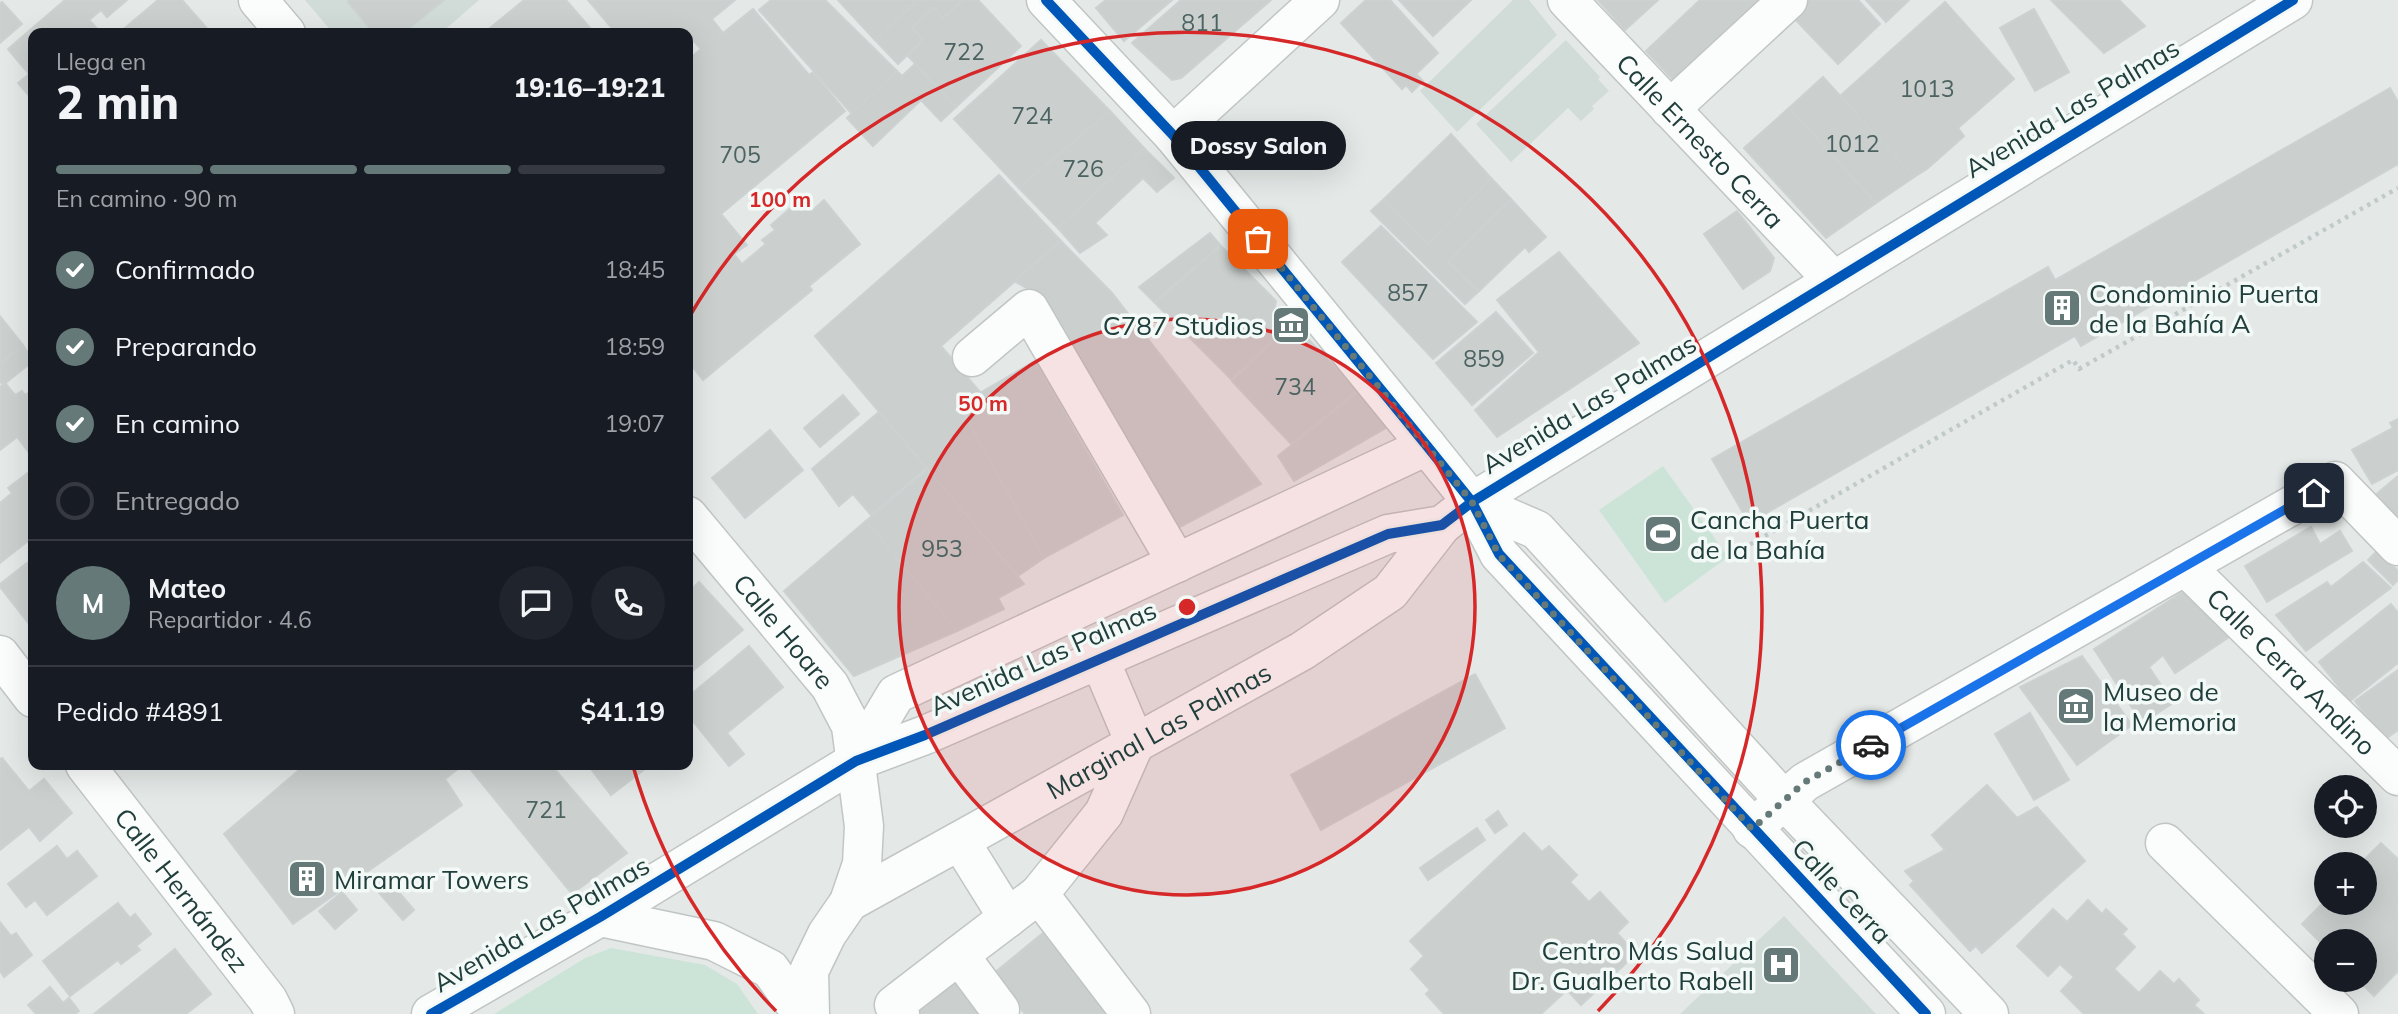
<!DOCTYPE html>
<html lang="es">
<head>
<meta charset="utf-8">
<style>
	:root { --surface:#171b24; --page:#20242c; --text:#f1f3f6; --muted:#9ea1a6; --line:#363941; --accent:#657a78 }
	body { margin:0; font-family:Mulish,sans-serif; background:var(--page); color:var(--text); height:100vh; display:flex; flex-direction:column; font-size:26px; white-space:nowrap }
	* { box-sizing:border-box; margin:0 }
	p { font-size:23px; color:var(--muted) }
	.icon { flex:none; width:38px; height:38px; fill:none; stroke:currentColor; stroke-width:2; stroke-linecap:round; stroke-linejoin:round }
	.map { position:relative; flex:1; overflow:hidden }
	.drawer { position:absolute; left:28px; top:28px; width:665px; height:742px; display:flex; flex-direction:column; background:var(--surface); border-radius:14px; box-shadow:0 7px 28px #0002 }
	.drawer>* { flex:none }
	.fabs { position:absolute; left:2314px; top:775px; display:grid; gap:14px }
	.fabs a { display:grid; place-items:center; width:63px; height:63px; border-radius:50%; background:var(--surface); box-shadow:0 7px 28px #0002; font-size:35px }
	.pin { position:absolute; display:grid; place-items:center; width:60px; height:60px; color:#fff; margin:-30px; border-radius:14px; box-shadow:0 4px 10px #0006 }
	.courier { position:absolute; display:grid; place-items:center; width:70px; height:70px; margin:-35px; border:5px solid #1a73e8; border-radius:50%; background:#fff; color:#222; box-shadow:0 2px 9px #0007 }
	.bubble { position:absolute; height:49px; border-radius:24px; background:var(--surface); box-shadow:0 7px 28px #0002; font-size:23px; font-weight:800; line-height:49px; text-align:center }
	.summary em { font-style:normal; font-weight:800 }
	.summary div { display:flex; flex-direction:column-reverse }
	.summary { display:flex; align-items:center; justify-content:space-between; height:119px; padding:0 28px }
	h1 { font-size:46px; font-weight:800; line-height:52px }
	.bar { display:grid; grid-template-columns:repeat(4,1fr); gap:10px 7px; align-content:center; height:84px; padding:0 28px }
	.bar i { height:9px; border-radius:5px; background:var(--line) }
	.bar .active { background:var(--accent) }
	.bar p { grid-column:span 4 }
	.line { display:flex; align-items:center; gap:18px; padding:0 28px; border-top:2px solid var(--line) }
	.line div { flex:1 }
	.round { display:grid; place-items:center; flex:none; width:74px; height:74px; border-radius:37px; background:var(--page) }
	ol { padding:0 28px; list-style:none }
	li { display:flex; align-items:center; gap:21px; height:77px }
	li p { margin-inline-start:auto }
	li .icon { padding:7px; border-radius:50%; background:var(--accent); color:#fff; stroke-width:4 }
	li:last-child { color:var(--muted) }
	li i { width:38px; height:38px; border:4px solid var(--line); border-radius:50% }
	.map>svg:first-child { display:block }
	.built { fill:#d1dbd8 }
	.green { fill:#cce4d7 }
	.building { fill:#cbd0cf; stroke:#ccd2d1; stroke-width:2 }
	.lines { fill:none; stroke-linecap:round; stroke-linejoin:round }
	.minor-casing { stroke:#c1c6c5; stroke-width:41 }
	.path { stroke:#c0cac8; stroke-width:4.5; stroke-dasharray:3.5 5; stroke-linecap:butt }
	.minor { stroke:#fbfcfc; stroke-width:38 }
	.cycleway-casing { stroke:#f2f9f6; stroke-width:15 }
	.cycleway { stroke:#0057b8; stroke-width:10 }
	.done { stroke:#657a78; stroke-width:7; stroke-dasharray:0 12.6 }
	.route { stroke:#1a73e8; stroke-width:9 }
	.ring { fill:none; stroke:#d62828; stroke-width:3.5 }
	.labels { text-anchor:middle; dominant-baseline:central; stroke-width:7; stroke-linejoin:round; paint-order:stroke }
	.number-label { font-size:23px; fill:#4c6361 }
	.street-label { font-size:26px; fill:#203e3b; stroke:#f2f9f6 }
	.poi-label { font-size:26px; fill:#203e3b; stroke:#f2f9f6; text-anchor:start }
	.centre { fill:#d62828; stroke:#f2f9f6; stroke-width:3.5 }
	.ring-label { font-size:21px; text-anchor:middle; font-weight:bold; fill:#d62828; stroke:#f2f9f6; stroke-width:7; stroke-linejoin:round; paint-order:stroke }
</style>
</head>
<body>
<div class="map">
<svg width="2398" height="1014" viewBox="0 0 2398 1014">
	<rect width="100%" height="100%" fill="#e4e9e8"/>
	<g class="built">
		<polygon points="305,0 479,0 441,33 333,33"/>
		<polygon points="1513,0 1529,0 1557,35 1457,132 1420,91"/>
		<polygon points="1566,40 1600,77 1598,79 1609,91 1592,106 1594,109 1581,121 1568,108 1511,162 1476,124"/>
		<polygon points="1784,916 1876,1014 1680,1014"/>
	</g>
	<g class="green">
		<polygon points="1663,466 1728,557 1665,603 1599,510"/>
		<polygon points="611,948 705,965 737,984 758,1014 494,1014 585,958"/>
	</g>
	<g class="building">
		<polygon points="65,0 127,0 107,17 101,10 89,20 101,33 33,33 33,100 18,83 29,74 8,49"/>
		<polygon points="158,0 182,0 211,33 119,33"/>
		<polygon points="350,0 444,0 403,33 374,33 348,2"/>
		<polygon points="524,0 566,0 591,29 585,33 484,33"/>
		<polygon points="588,0 735,0 712,19 723,33 753,9 809,75 813,72 845,111 721,214 747,245 734,254 742,264 766,244 762,240 775,230 771,225 802,198 813,210 824,200 860,244 809,286 812,290 703,380 688,361 688,60 701,49 690,37 688,39 688,33 616,33"/>
		<polygon points="771,0 825,0 897,71 852,114 759,10"/>
		<polygon points="838,0 918,0 875,40"/>
		<polygon points="918,0 963,0 943,18 933,8 912,27 923,40 898,64 875,40"/>
		<polygon points="963,0 978,0 1021,46 956,107 908,56 923,40 912,27 933,8 943,18"/>
		<polygon points="1106,0 1172,0 1124,41 1096,8"/>
		<polygon points="1181,0 1271,0 1181,78 1172,80 1132,43"/>
		<polygon points="1366,0 1390,0 1438,53 1416,74 1423,81 1412,92 1406,85 1402,89 1341,23"/>
		<polygon points="1399,0 1471,0 1433,36"/>
		<polygon points="1598,0 1658,0 1625,30"/>
		<polygon points="1700,0 1772,0 1680,87 1646,51"/>
		<polygon points="1804,0 1858,0 1880,24 1838,64 1790,14"/>
		<polygon points="1866,0 1909,0 1886,22"/>
		<polygon points="2051,0 2119,0 2145,26 2104,53"/>
		<polygon points="2,2 22,24 0,43 0,4"/>
		<polygon points="1945,2 2014,79 1958,128 1964,136 1927,169 1914,177 1840,96"/>
		<polygon points="2034,9 2069,72 2035,91 2000,28"/>
		<polygon points="1041,40 1110,111 1019,188 954,119"/>
		<polygon points="915,64 956,107 941,121 921,100 873,146 847,118 897,71 902,76"/>
		<polygon points="1823,77 1914,177 1876,203 1789,108"/>
		<polygon points="2390,88 2398,102 2398,164 2081,346 2075,336 1749,523 1712,459 2048,267 2055,280"/>
		<polygon points="1789,108 1876,203 1826,238 1744,148"/>
		<polygon points="1110,111 1144,148 1058,228 1019,188"/>
		<polygon points="1451,134 1491,178 1428,244 1384,199"/>
		<polygon points="1144,148 1174,178 1157,192 1143,178 1095,223 1107,235 1080,253 1058,228"/>
		<polygon points="999,175 1061,241 941,346 980,392 959,405 1044,558 1018,576 815,336"/>
		<polygon points="1491,178 1511,199 1448,262 1479,291 1465,304 1371,211 1384,199 1428,244"/>
		<polygon points="1511,199 1546,237 1529,252 1525,247 1479,291 1448,262"/>
		<polygon points="1737,211 1774,258 1770,271 1743,289 1704,234"/>
		<polygon points="1381,226 1477,322 1433,359 1342,262"/>
		<polygon points="1210,233 1220,245 1154,302 1139,287"/>
		<polygon points="1061,241 1112,293 1261,484 1178,528 1042,297 1014,281"/>
		<polygon points="1221,246 1276,301 1274,310 1288,326 1231,379 1155,303"/>
		<polygon points="1559,252 1639,343 1497,437 1475,410 1539,352 1497,300"/>
		<polygon points="1496,312 1533,353 1472,405 1436,363"/>
		<polygon points="0,316 23,345 0,364"/>
		<polygon points="1288,326 1298,328 1357,391 1291,444 1232,381"/>
		<polygon points="23,345 33,361 3,385 0,381 0,364"/>
		<polygon points="1035,361 1123,515 1044,558 959,405"/>
		<polygon points="5,383 15,395 22,391 25,395 31,391 33,394 33,452 30,454 17,437 0,450 0,387"/>
		<polygon points="1367,385 1398,421 1294,481 1278,456"/>
		<polygon points="843,395 859,414 820,447 804,428"/>
		<polygon points="879,412 926,468 871,515 853,494 839,506 812,469"/>
		<polygon points="2398,419 2398,470 2372,484 2352,450 2393,428 2390,423"/>
		<polygon points="770,430 803,470 745,518 712,478"/>
		<polygon points="33,469 33,537 0,563 0,503 12,493 8,488"/>
		<polygon points="928,469 1024,584 998,598 1004,609 957,631 866,521"/>
		<polygon points="2398,476 2398,523 2374,496"/>
		<polygon points="866,521 957,631 854,676 784,591"/>
		<polygon points="2311,527 2320,544 2340,531 2352,551 2267,602 2245,566"/>
		<polygon points="2378,550 2398,571 2398,580 2393,585 2368,560"/>
		<polygon points="2363,562 2391,588 2306,651 2276,615 2327,582 2331,587"/>
		<polygon points="27,563 33,572 33,629 0,587 0,584"/>
		<polygon points="699,582 743,630 689,674 688,593"/>
		<polygon points="2186,590 2232,635 2175,673 2163,655 2149,667 2173,703 2142,723 2094,649"/>
		<polygon points="2391,604 2398,613 2398,663 2350,701 2319,662"/>
		<polygon points="749,646 783,687 727,733 744,754 729,766 688,715 688,707 692,704 688,697"/>
		<polygon points="2082,656 2132,725 2077,765 2020,687"/>
		<polygon points="2398,670 2398,730 2384,740 2355,701"/>
		<polygon points="1475,674 1505,728 1321,830 1291,775"/>
		<polygon points="2030,713 2069,780 2034,800 1995,734"/>
		<polygon points="2,758 29,791 44,779 72,813 40,841 29,827 0,850 0,759"/>
		<polygon points="305,765 463,765 445,779 462,805 293,924 224,834"/>
		<polygon points="467,765 551,765 627,853 572,894"/>
		<polygon points="588,765 650,765 611,795"/>
		<polygon points="1987,785 2017,818 2037,807 2085,861 1982,953 1976,946 1970,951 1910,885 1914,881 1905,871 1945,850 1932,835"/>
		<polygon points="1498,811 1507,825 1495,833 1486,820"/>
		<polygon points="1477,828 1485,840 1428,880 1420,868"/>
		<polygon points="1524,833 1542,852 1549,846 1577,875 1570,882 1589,902 1600,892 1628,922 1617,933 1636,954 1581,1005 1567,990 1541,1014 1444,1014 1426,994 1430,990 1411,969 1424,956 1410,941"/>
		<polygon points="2381,843 2398,859 2398,971 2374,996 2358,980 2364,980 2364,942 2326,942 2326,948 2302,924 2326,900 2326,903 2364,903 2364,864 2360,864"/>
		<polygon points="57,846 67,859 77,851 97,876 47,915 35,900 26,907 8,884"/>
		<polygon points="386,877 414,910 403,920 374,887"/>
		<polygon points="342,892 357,910 335,929 319,911"/>
		<polygon points="2088,900 2102,914 2106,909 2127,929 2122,934 2135,947 2114,969 2139,993 2160,971 2174,984 2179,979 2199,1000 2194,1005 2204,1014 2084,1014 2061,991 2074,977 2060,964 2048,976 2017,946 2053,909 2067,922"/>
		<polygon points="118,903 130,918 135,914 151,934 136,946 140,950 121,964 118,960 70,996 43,961"/>
		<polygon points="0,922 11,936 16,933 32,955 4,977 0,971"/>
		<polygon points="1043,933 1110,1014 1025,1014 993,974"/>
		<polygon points="175,949 211,994 186,1014 94,1014"/>
		<polygon points="951,979 979,1014 907,1014"/>
		<polygon points="50,987 63,1003 69,998 79,1011 75,1014 36,1014 28,1005"/>
	</g>
	<g class="lines">
		<defs>
			<g id="minor">
				<polyline points="258,0 286,33"/>
				<polyline points="1046,0 1173,135 1427,446 1472,502 1499,554 1926,1014"/>
				<path id="s1" d="M1567,0L1834,281"/>
				<polyline points="1670,109 1788,0"/>
				<polyline points="1173,135 1320,0"/>
				<polyline points="972,357 1029,309 1177,563"/>
				<polyline points="1472,502 1537,530 1783,799 1989,1014"/>
				<path id="s2" d="M688,516L830,686L851,726L864,826L862,864L849,902L827,934L809,971L810,1014"/>
				<path id="s3" d="M2185,566L2398,776"/>
				<polyline points="0,655 33,698"/>
				<polyline points="856,761 896,694 1427,446"/>
				<path id="s4" d="M85,765L268,1000L275,1014"/>
				<polyline points="1752,829 1805,782 2335,481 2398,546"/>
				<polyline points="960,841 1008,918"/>
				<polyline points="2165,843 2339,1014"/>
				<polyline points="1039,894 1104,813 1135,743 1099,658"/>
				<path id="s5" d="M849,902L1302,651L1390,592L1442,525"/>
				<polyline points="600,917 714,941 770,969 802,1014"/>
				<polyline points="959,955 1039,894 1131,1014"/>
				<polyline points="431,1014 600,917 856,761 925,735 1388,534 1442,525 1472,502 2293,0"/>
				<polyline points="900,1014 894,1005 959,955 1000,1010"/>
			</g>
		</defs>
		<use href="#minor" class="minor-casing"/>
		<polyline class="path" points="1728,557 2073,360 2079,369 2398,188"/>
		<use href="#minor" class="minor"/>
		<defs>
			<g id="cycleway">
				<polyline points="1046,0 1173,135 1427,446 1472,502 1499,554 1926,1014"/>
				<polyline points="431,1014 600,917 856,761 925,735 1388,534 1442,525 1472,502 2293,0"/>
			</g>
		</defs>
		<use href="#cycleway" class="cycleway-casing"/>
		<use href="#cycleway" class="cycleway"/>
	</g>
	<g class="lines">
		<polyline class="done" points="1258,239 1472,502 1499,555 1752,829 1805,782 1871,745"/>
		<polyline class="route" points="1871,745 2314,493"/>
	</g>
	<circle cx="1187" cy="607" r="288" fill="#d62828" fill-opacity=".12"/>
	<g class="ring">
		<circle cx="1187" cy="607" r="288"/>
		<path d="M776 1011A576 576 0 0 1 633 766M688 319A576 576 0 1 1 1598 1011"/>
	</g>
	<defs>
		<symbol id="building-square" viewBox="-11 -11 22 22"><rect x="-9" y="-9" width="18" height="18" rx="4" fill="#657a78" stroke="#f2f9f6"/><path d="M-4-6H4V6H1V3H-1V6H-4ZM-2.5-4.3h1.7v1.8h-1.7ZM.8-4.3h1.7v1.8H.8ZM-2.5-1h1.7V.8h-1.7ZM.8-1h1.7V.8H.8Z" fill="#fff"/></symbol>
		<symbol id="museum-square" viewBox="-11 -11 22 22"><rect x="-9" y="-9" width="18" height="18" rx="4" fill="#657a78" stroke="#f2f9f6"/><path d="M0-6L6-3V-2H-6V-3ZM-5-1h2V3h-2ZM-1-1h2V3h-2ZM3-1h2V3H3ZM-6 4H6V6H-6Z" fill="#fff"/></symbol>
		<symbol id="stadium-square" viewBox="-11 -11 22 22"><rect x="-9" y="-9" width="18" height="18" rx="4" fill="#657a78" stroke="#f2f9f6"/><path d="M0-5a6.5 5 0 1 0 0 10a6.5 5 0 1 0 0-10ZM-3.5-1.8h7v3.6h-7Z" fill="#fff"/></symbol>
		<symbol id="hospital-square" viewBox="-11 -11 22 22"><rect x="-9" y="-9" width="18" height="18" rx="4" fill="#657a78" stroke="#f2f9f6"/><path d="M-5-5h3v3.5h4V-5h3V5h-3V1.5h-4V5h-3Z" fill="#fff"/></symbol>
	</defs>
	<g fill-rule="evenodd">
		<use href="#building-square" x="2040" y="286" width="44" height="44"/>
		<use href="#museum-square" x="1269" y="303" width="44" height="44"/>
		<use href="#stadium-square" x="1641" y="512" width="44" height="44"/>
		<use href="#museum-square" x="2054" y="684" width="44" height="44"/>
		<use href="#building-square" x="285" y="857" width="44" height="44"/>
		<use href="#hospital-square" x="1759" y="943" width="44" height="44"/>
	</g>
	<g class="labels">
		<g class="number-label">
			<text x="1202" y="22">811</text>
			<text x="964" y="51">722</text>
			<text x="1927" y="88">1013</text>
			<text x="1032" y="115">724</text>
			<text x="1852" y="143">1012</text>
			<text x="740" y="154">705</text>
			<text x="1083" y="168">726</text>
			<text x="1408" y="292">857</text>
			<text x="1484" y="358">859</text>
			<text x="1295" y="386">734</text>
			<text x="942" y="548">953</text>
			<text x="546" y="809">721</text>
		</g>
		<g class="street-label">
			<text transform="translate(2072 108) rotate(-31)">Avenida Las Palmas</text>
			<text stroke="none"><textPath href="#s1" startOffset="194">Calle Ernesto Cerra</textPath></text>
			<text transform="translate(1589 404) rotate(-31)">Avenida Las Palmas</text>
			<text stroke="none"><textPath href="#s2" startOffset="150">Calle Hoare</textPath></text>
			<text transform="translate(1043 658) rotate(-24)">Avenida Las Palmas</text>
			<text stroke="none"><textPath href="#s3" startOffset="150">Calle Cerra Andino</textPath></text>
			<text stroke="none"><textPath href="#s5" startOffset="354">Marginal Las Palmas</textPath></text>
			<text stroke="none"><textPath href="#s4" startOffset="158">Calle Hernández</textPath></text>
			<text transform="translate(1842 891) rotate(47)">Calle Cerra</text>
			<text transform="translate(541 924) rotate(-30)">Avenida Las Palmas</text>
		</g>
		<g class="poi-label">
			<text x="2089" y="293">Condominio Puerta<tspan x="2089" dy="30">de la Bahía A</tspan></text>
			<text x="1264" y="325" text-anchor="end">C787 Studios</text>
			<text x="1690" y="519">Cancha Puerta<tspan x="1690" dy="30">de la Bahía</tspan></text>
			<text x="2103" y="691">Museo de<tspan x="2103" dy="30">la Memoria</tspan></text>
			<text x="334" y="879">Miramar Towers</text>
			<text x="1754" y="950" text-anchor="end">Centro Más Salud<tspan x="1754" dy="30">Dr. Gualberto Rabell</tspan></text>
		</g>
	</g>
	<circle cx="1187" cy="607" r="10" class="centre"/>
	<g class="ring-label">
		<text x="780" y="207">100 m</text>
		<text x="983" y="411">50 m</text>
	</g>
</svg>
<div class="fabs">
<a><svg class="icon" aria-label="locate" viewBox="0 0 24 24"><circle cx="12" cy="12" r="6"/><path d="M12 2v4M12 18v4M2 12h4M18 12h4"/></svg></a>
<a>+</a>
<a>−</a>
</div>
<div class="pin" style="left:1258px;top:239px;background:#ea580c"><svg class="icon" aria-label="bag" viewBox="0 0 24 24"><path d="M5 8h14l-1 12H6zM9 8a3 3 0 0 1 6 0"/></svg></div>
<div class="pin" style="left:2314px;top:493px;background:#1f2937"><svg class="icon" aria-label="home" viewBox="0 0 24 24"><path d="M3 11l9-7 9 7M6 9v11h12V9"/></svg></div>
<div class="courier" style="left:1871px;top:745px"><svg class="icon" aria-label="car" viewBox="0 0 24 24"><path d="M5 17H2v-5l4-1 3-4h7l3 4 3 1v5h-3M9 17h6M6 11h13"/><circle cx="7" cy="17" r="2"/><circle cx="17" cy="17" r="2"/></svg></div>
<div class="bubble" style="left:1171px;top:121px;width:175px">Dossy Salon</div>
<section class="drawer">
<div class="summary"><div><h1>2 min</h1><p>Llega en</p></div><em>19:16–19:21</em></div>
<div class="bar"><i class="active"></i><i class="active"></i><i class="active"></i><i></i><p>En camino · 90 m</p></div>
<ol>
<li><svg class="icon" aria-label="check" viewBox="0 0 24 24"><path d="M5 12l5 5 9-10"/></svg>Confirmado<p>18:45</p></li>
<li><svg class="icon" aria-label="check" viewBox="0 0 24 24"><path d="M5 12l5 5 9-10"/></svg>Preparando<p>18:59</p></li>
<li><svg class="icon" aria-label="check" viewBox="0 0 24 24"><path d="M5 12l5 5 9-10"/></svg>En camino<p>19:07</p></li>
<li><i></i>Entregado</li>
</ol>
<div class="line" style="height:126px"><b class="round" style="background:var(--accent);color:#fff">M</b><div><b>Mateo</b><p>Repartidor · 4.6</p></div><a class="round"><svg class="icon" aria-label="chat" viewBox="0 0 24 24"><path d="M4 5h16v11H9l-5 4z"/></svg></a><a class="round"><svg class="icon" aria-label="phone" viewBox="0 0 24 24"><path d="M5 4h4l2 5-3 2q2 4 5 5l2-3 5 2v4C11 20 4 13 5 4z"/></svg></a></div>
<div class="line" style="height:91px"><div>Pedido #4891</div><b>$41.19</b></div>
</section>
</div>
</body>
</html>
